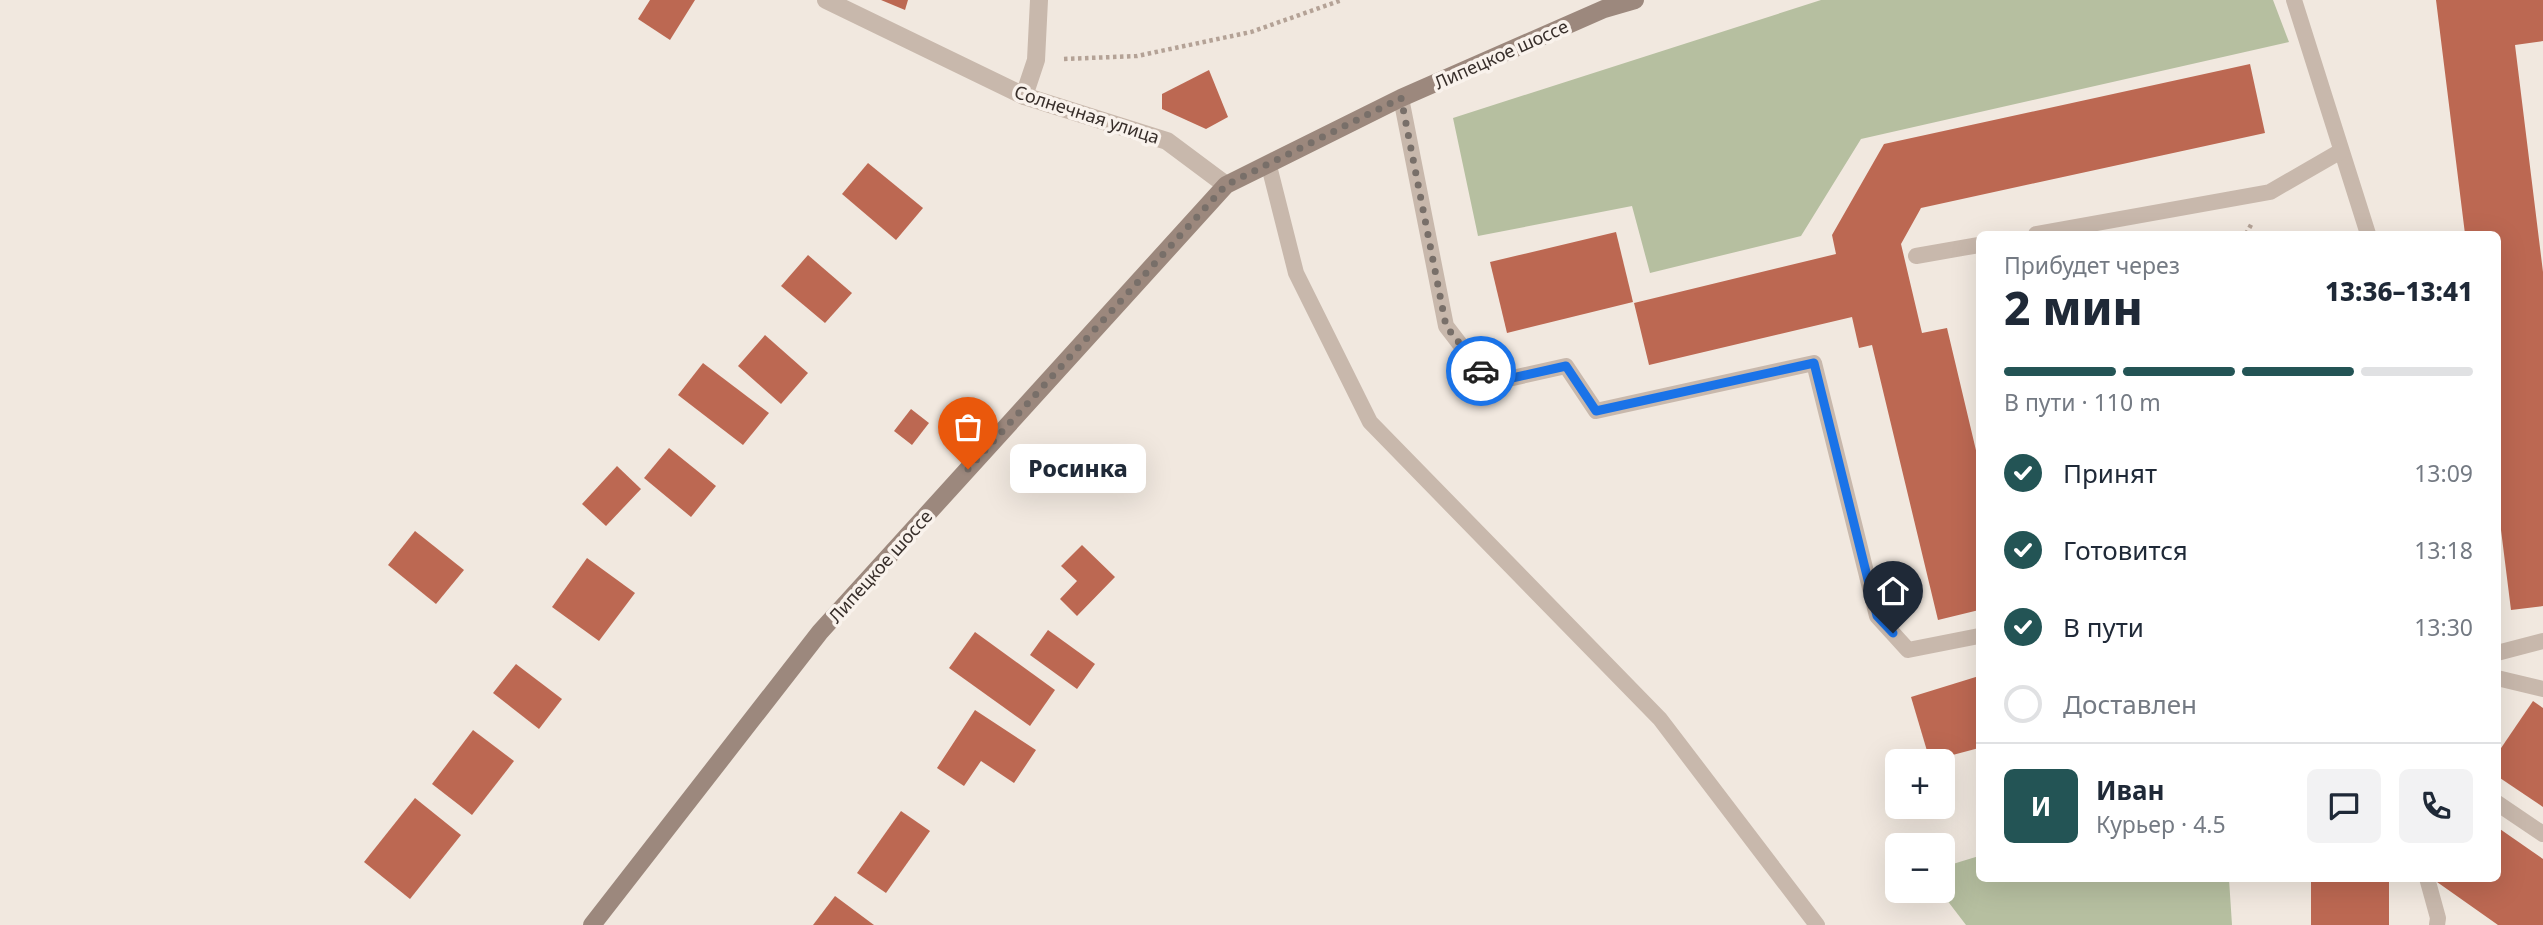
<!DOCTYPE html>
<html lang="ru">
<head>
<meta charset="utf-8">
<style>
	:root { --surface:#fff; --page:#f2f2f3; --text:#1f2937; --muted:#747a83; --line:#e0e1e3; --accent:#235455 }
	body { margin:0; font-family:"Noto Sans",sans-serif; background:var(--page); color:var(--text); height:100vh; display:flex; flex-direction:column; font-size:26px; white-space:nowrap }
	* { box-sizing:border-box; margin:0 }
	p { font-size:23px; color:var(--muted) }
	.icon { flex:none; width:38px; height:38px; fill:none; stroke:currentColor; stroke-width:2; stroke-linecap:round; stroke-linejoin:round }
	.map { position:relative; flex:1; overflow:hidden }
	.drawer { position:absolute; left:1976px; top:231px; width:525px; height:651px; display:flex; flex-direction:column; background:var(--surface); border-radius:10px; box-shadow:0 7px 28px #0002 }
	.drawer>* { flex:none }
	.controls { position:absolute; left:1885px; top:749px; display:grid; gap:14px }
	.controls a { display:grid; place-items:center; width:70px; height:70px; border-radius:10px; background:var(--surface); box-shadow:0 7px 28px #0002; font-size:35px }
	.pin { position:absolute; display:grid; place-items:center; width:60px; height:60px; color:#fff; margin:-72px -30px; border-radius:50% 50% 50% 0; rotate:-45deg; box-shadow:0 0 7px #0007 }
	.pin .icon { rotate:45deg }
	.courier { position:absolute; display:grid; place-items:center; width:70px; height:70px; margin:-35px; border:5px solid #1a73e8; border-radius:50%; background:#fff; color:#222; box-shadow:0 2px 9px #0007 }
	.bubble { position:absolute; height:49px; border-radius:10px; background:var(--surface); box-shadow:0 7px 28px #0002; font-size:23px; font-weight:800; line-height:49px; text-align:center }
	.summary em { font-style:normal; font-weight:800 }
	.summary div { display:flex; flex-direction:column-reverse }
	.summary { display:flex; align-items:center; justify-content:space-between; height:119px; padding:0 28px }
	h1 { font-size:46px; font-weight:800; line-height:52px }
	.bar { display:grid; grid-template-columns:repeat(4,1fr); gap:10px 7px; align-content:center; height:84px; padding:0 28px }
	.bar i { height:9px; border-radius:5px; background:var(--line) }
	.bar .active { background:var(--accent) }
	.bar p { grid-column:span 4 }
	.line { display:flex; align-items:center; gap:18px; padding:0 28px; border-top:2px solid var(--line) }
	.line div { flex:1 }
	.round { display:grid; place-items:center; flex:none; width:74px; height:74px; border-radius:10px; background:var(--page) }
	ol { padding:0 28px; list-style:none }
	li { display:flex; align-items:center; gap:21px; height:77px }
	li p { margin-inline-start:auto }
	li .icon { padding:7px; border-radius:50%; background:var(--accent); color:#fff; stroke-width:4 }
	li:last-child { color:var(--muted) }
	li i { width:38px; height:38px; border:4px solid var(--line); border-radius:50% }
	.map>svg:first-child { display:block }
	.green { fill:#b6bfa0 }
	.building { fill:#bc6852 }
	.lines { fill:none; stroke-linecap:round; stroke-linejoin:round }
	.path { stroke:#b4a296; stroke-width:4.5; stroke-dasharray:3.5 3.5; stroke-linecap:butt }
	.service { stroke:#c8b8ac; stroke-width:16 }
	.minor { stroke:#c8b8ac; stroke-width:18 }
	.secondary { stroke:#9c887d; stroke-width:18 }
	.done { stroke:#786f69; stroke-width:7; stroke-dasharray:0 12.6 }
	.route { stroke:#1a73e8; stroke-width:9 }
	.labels { text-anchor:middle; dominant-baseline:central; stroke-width:7; stroke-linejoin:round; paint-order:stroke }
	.street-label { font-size:18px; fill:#372e2a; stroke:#f9f2ec }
</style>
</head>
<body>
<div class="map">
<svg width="2543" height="925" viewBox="0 0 2543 925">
	<rect width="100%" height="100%" fill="#f1e8df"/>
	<g class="green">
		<polygon points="1821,0 2273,0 2289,42 1861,139 1801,236 1650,273 1632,206 1478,236 1453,118"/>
		<polygon points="1979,856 1979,878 2229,879 2232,925 1966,925 1940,891 1942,891 1943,867"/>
	</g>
	<g class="building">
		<polygon points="650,0 695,0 670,40 638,19"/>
		<polygon points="881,0 908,0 905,10"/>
		<polygon points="2436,0 2543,0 2543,41 2515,45 2543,272 2543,606 2511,610 2497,498 2497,234 2465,234"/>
		<polygon points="2250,64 2265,133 1921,208 1901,244 1922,333 1947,328 1979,463 1979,610 1938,620 1872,345 1859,348 1852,317 1649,365 1634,303 1836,254 1832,235 1884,144"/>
		<polygon points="1209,70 1228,117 1206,129 1162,109 1162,94"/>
		<polygon points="868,163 923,208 896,240 842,194"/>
		<polygon points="1616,232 1633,302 1507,333 1490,262"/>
		<polygon points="808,255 852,293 825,323 781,286"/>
		<polygon points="765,335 808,373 781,404 738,366"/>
		<polygon points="703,363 769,413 743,445 678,395"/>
		<polygon points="911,409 929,423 912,445 894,431"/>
		<polygon points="669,448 716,486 691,517 644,478"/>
		<polygon points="617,466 641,489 606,526 582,504"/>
		<polygon points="415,531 464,570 436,604 388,565"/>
		<polygon points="1082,545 1115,577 1077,616 1060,599 1077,581 1061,566"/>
		<polygon points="587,558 635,593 599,641 552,607"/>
		<polygon points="1048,630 1095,664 1077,689 1030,655"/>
		<polygon points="975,632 1055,690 1030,726 949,668"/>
		<polygon points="516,664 562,699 539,729 493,693"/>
		<polygon points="1979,676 1979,748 1930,761 1911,697"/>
		<polygon points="2533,701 2543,708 2543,807 2497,776 2497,754"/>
		<polygon points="975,710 1036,750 1014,783 981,761 964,786 937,768"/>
		<polygon points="473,730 514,761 472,815 432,784"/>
		<polygon points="415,798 461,835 410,899 364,862"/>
		<polygon points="901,811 930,831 886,893 857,873"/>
		<polygon points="2497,827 2543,859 2543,925 2498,925 2437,882 2439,878 2497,878"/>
		<rect x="2311" y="878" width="78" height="47"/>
		<polygon points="835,896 874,925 813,925"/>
	</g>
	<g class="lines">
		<g class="path">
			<polyline points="1064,59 1137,56 1251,32 1342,0"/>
			<polyline points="2246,234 2252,223"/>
		</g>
		<g class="service">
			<polyline points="2294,0 2368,234"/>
			<polyline points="1401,98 1446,326 1490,383 1566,366 1596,411 1814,363 1877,616 1908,650 1979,636"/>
			<polyline points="1269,166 1296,273 1370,422 1660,719 1817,925"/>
			<polyline points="2036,234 2270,192 2341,151"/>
			<polyline points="1916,256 1979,245"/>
			<polyline points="2497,653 2543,641"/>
			<polyline points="2497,678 2543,689"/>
			<polyline points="2497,803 2543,834"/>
			<polyline points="2427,878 2438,918 2437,925"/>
		</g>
		<g class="minor">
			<polyline points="826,0 1024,96 1167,141 1226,185"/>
			<polyline points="1024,96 1036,60 1039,0"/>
		</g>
		<polyline class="secondary" points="592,925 820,632 1226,185 1401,98 1604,9 1635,0"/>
	</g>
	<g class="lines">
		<polyline class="done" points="968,469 1226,185 1401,98 1446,326 1481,371"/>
		<polyline class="route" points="1481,371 1490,383 1566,366 1596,411 1814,363 1877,616 1893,633"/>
	</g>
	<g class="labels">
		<g class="street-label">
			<text transform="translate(1501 54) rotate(-24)">Липецкое шоссе</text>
			<text transform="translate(1087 114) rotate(18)">Солнечная улица</text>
			<text transform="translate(880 566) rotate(-48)">Липецкое шоссе</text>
		</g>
	</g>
</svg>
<div class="controls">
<a>+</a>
<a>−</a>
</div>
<div class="pin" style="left:968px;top:469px;background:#ea580c"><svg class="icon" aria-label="bag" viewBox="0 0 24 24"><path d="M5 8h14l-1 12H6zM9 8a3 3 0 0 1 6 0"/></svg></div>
<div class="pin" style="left:1893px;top:633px;background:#1f2937"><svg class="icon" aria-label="home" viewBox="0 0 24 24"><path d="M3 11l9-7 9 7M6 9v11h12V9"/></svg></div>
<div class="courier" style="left:1481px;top:371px"><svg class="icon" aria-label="car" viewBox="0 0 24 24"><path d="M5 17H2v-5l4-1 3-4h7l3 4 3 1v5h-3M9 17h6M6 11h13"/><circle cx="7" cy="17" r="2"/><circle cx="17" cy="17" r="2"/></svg></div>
<div class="bubble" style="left:1010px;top:444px;width:136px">Росинка</div>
<section class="drawer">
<div class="summary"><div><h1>2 мин</h1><p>Прибудет через</p></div><em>13:36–13:41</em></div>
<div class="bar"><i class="active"></i><i class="active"></i><i class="active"></i><i></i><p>В пути · 110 m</p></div>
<ol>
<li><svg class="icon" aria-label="check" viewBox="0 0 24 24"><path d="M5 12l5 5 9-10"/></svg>Принят<p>13:09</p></li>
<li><svg class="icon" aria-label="check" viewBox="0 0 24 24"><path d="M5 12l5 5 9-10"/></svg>Готовится<p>13:18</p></li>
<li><svg class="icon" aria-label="check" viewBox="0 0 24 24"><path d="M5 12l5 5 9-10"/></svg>В пути<p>13:30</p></li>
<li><i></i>Доставлен</li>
</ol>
<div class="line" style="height:126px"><b class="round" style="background:var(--accent);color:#fff">И</b><div><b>Иван</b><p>Курьер · 4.5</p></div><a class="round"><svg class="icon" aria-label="chat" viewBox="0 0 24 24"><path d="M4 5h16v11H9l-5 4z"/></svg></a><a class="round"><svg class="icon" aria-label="phone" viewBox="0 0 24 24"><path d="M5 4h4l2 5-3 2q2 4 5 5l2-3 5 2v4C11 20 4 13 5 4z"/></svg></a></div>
</section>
</div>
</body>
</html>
